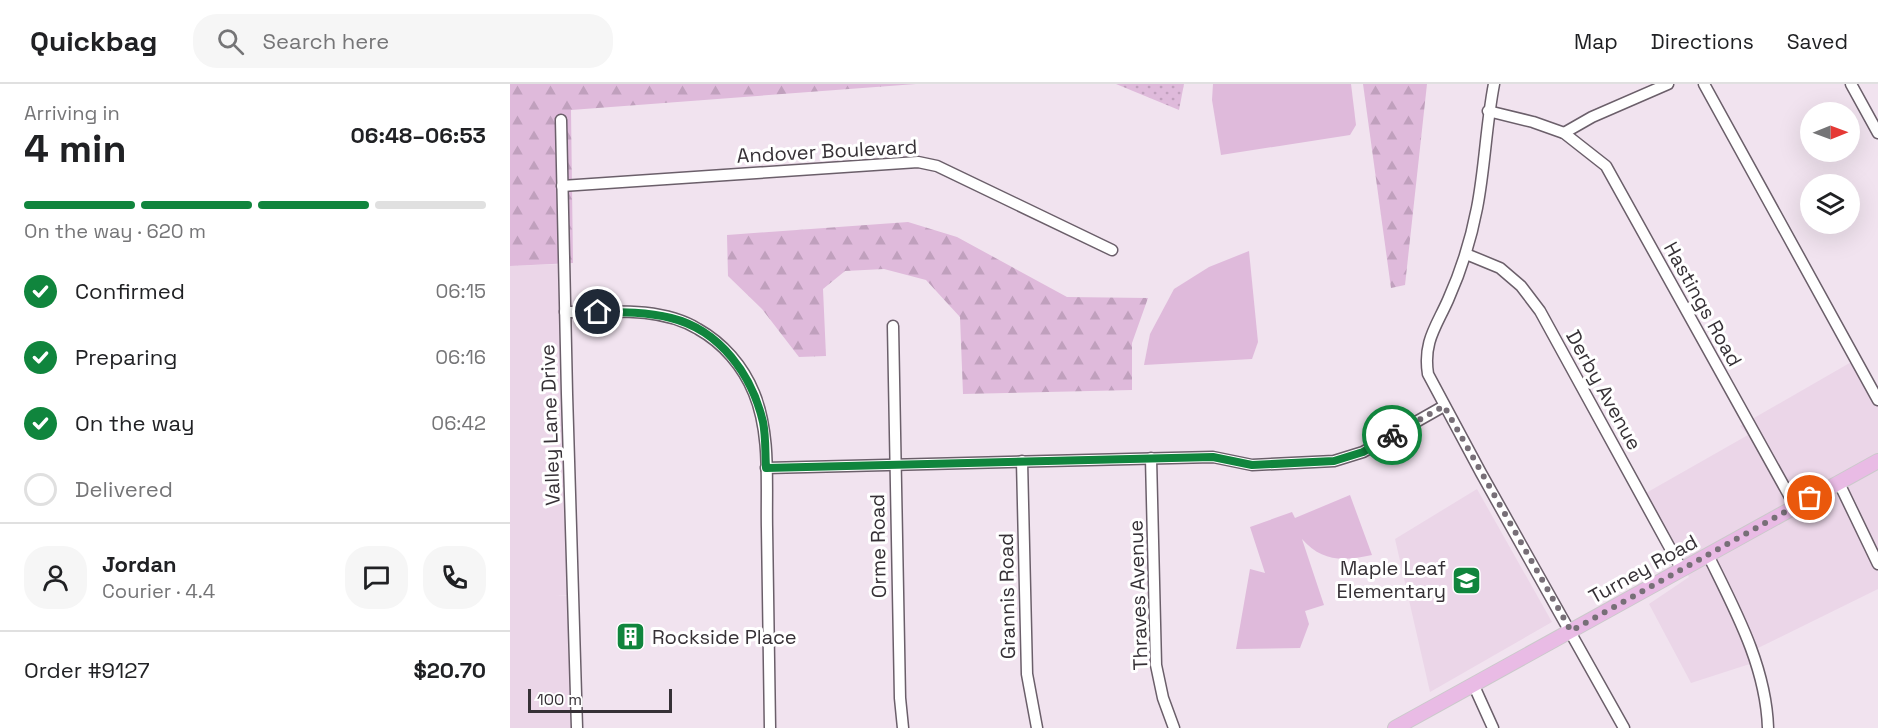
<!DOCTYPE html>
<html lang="en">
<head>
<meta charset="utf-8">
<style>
	:root { --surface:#fff; --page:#f6f6f6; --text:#202124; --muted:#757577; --line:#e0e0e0; --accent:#10853d }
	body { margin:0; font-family:"Space Grotesk",sans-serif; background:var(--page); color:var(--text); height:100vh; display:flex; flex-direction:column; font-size:22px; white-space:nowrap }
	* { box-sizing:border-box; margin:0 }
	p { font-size:20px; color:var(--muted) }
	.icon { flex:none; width:33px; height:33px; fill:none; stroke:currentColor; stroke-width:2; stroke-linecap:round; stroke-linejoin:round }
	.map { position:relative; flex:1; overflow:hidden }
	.sheet { display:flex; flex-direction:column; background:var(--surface); width:510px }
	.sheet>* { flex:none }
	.needle { width:39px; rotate:89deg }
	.fabs { position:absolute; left:1290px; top:18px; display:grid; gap:12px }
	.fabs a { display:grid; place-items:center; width:60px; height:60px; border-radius:50%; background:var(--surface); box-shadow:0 6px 24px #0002; font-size:30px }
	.scale { position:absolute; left:18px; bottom:15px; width:144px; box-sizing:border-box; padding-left:6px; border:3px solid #363136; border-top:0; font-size:16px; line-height:21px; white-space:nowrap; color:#363136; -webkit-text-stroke:4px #fff; paint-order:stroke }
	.pin { position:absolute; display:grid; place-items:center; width:51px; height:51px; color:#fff; margin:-26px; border:3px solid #fff; border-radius:50%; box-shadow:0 2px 6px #0007 }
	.courier { position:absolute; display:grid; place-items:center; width:60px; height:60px; margin:-30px; border:4px solid #10853d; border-radius:50%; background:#fff; color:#222; box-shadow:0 2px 8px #0007 }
	.head em { font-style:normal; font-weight:700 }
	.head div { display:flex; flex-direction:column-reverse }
	.head { display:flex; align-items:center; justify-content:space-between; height:102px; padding:0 24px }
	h1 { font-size:39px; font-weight:700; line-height:45px }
	.bar { display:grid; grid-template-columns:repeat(4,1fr); gap:9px 6px; align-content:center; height:72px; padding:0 24px }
	.bar i { height:8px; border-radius:4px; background:var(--line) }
	.bar .on { background:var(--accent) }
	.bar p { grid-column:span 4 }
	.line { display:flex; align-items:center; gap:15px; padding:0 24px; border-top:2px solid var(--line) }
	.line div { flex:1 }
	.round { display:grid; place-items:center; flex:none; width:63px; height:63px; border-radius:24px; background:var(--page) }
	ol { padding:0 24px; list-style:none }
	li { display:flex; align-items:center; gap:18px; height:66px }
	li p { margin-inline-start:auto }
	li .icon { padding:6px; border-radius:50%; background:var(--accent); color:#fff; stroke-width:4 }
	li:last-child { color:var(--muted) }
	li i { width:33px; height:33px; border:3px solid var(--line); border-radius:50% }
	header { display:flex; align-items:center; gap:36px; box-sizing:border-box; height:84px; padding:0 30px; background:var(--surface); border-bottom:2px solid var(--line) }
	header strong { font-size:28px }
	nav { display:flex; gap:33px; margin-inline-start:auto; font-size:21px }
	.search { width:420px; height:54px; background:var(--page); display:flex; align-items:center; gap:15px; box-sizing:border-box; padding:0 21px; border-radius:24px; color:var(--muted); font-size:22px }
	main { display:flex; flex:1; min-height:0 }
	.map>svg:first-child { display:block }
	.built { fill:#ebd6e8 }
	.green { fill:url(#green-dots) }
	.forest { fill:url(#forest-firs) }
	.pitch { fill:#dfbadb }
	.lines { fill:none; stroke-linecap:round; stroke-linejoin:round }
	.minor-casing { stroke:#6b5f6a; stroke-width:13 }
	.major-casing { stroke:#cbc9cb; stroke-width:16 }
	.minor { stroke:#fff; stroke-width:10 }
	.major { stroke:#e9bbe5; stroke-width:14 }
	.done { stroke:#776f77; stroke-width:6; stroke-dasharray:0 10.8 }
	.route { stroke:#10853d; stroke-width:8 }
	.labels { text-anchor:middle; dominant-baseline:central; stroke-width:6; stroke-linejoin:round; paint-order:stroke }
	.street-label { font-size:20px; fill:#363136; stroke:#fff }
	.poi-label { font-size:20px; fill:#363136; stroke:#fff; text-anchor:end }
</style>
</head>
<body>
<header>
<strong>Quickbag</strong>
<div class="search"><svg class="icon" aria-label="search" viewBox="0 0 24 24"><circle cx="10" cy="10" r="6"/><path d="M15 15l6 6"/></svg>Search here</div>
<nav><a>Map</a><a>Directions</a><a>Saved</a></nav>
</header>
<main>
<section class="sheet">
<div class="head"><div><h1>4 min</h1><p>Arriving in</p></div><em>06:48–06:53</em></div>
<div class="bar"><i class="on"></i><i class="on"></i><i class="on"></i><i></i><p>On the way · 620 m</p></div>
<ol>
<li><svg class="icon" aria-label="check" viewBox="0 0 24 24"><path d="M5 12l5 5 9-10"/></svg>Confirmed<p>06:15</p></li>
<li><svg class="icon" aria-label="check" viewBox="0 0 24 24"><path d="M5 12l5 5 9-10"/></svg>Preparing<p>06:16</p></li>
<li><svg class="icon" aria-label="check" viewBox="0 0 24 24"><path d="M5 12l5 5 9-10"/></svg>On the way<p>06:42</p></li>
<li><i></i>Delivered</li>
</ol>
<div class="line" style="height:108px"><a class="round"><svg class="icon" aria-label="person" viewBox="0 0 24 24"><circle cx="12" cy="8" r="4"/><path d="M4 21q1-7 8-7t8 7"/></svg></a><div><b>Jordan</b><p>Courier · 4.4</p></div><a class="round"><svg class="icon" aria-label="chat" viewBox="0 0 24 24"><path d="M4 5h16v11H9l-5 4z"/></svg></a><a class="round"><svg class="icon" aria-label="phone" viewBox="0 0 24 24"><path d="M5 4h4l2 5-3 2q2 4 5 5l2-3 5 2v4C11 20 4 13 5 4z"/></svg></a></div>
<div class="line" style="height:78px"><div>Order #9127</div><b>$20.70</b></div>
</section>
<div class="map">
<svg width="1368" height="644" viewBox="0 0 1368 644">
	<defs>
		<pattern id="green-dots" width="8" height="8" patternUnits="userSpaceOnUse" patternTransform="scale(1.5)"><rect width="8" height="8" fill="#dfbadb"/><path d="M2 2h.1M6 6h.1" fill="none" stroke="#c0a0bd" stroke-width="1.8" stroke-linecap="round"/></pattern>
		<pattern id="forest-firs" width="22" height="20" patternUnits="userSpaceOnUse" patternTransform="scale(1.5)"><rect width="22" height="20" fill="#dfbadb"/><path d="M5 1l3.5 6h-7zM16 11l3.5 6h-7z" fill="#c0a0bd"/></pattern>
	</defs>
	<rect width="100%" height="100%" fill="#f1e3ef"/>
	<g class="built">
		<polygon points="54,180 64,511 46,512 68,512 71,644 0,644 0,182"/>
		<polygon points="1350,273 1368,303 1368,505 1248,564 1249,577 1181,599 1139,520 1179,493 1136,409 1238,351 1230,342"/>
		<polygon points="967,405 1042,538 920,608 885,455"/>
	</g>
	<polygon class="green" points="606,0 674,0 669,26"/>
	<g class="forest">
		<polygon points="0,0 406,0 61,26 63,179 0,182"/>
		<polygon points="853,0 917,0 895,201 881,204"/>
		<polygon points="398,138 447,153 557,213 638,214 622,259 622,306 453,310 450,233 416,196 374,185 335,187 313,205 316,272 289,273 252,225 218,192 217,151"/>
	</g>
	<g class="pitch">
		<polygon points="703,0 841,0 846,41 840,51 711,71 702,16"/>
		<polygon points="739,167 748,258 742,275 634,281 640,250 664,205 699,183"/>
		<path d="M840,411L862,471C833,477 812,478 792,455L814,521L795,527L799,540L790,564L726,565L740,485L755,489L740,443L782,428L785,434Z"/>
	</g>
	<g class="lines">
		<defs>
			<g id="minor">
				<path d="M984,0C976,41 975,83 967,124C961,155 951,187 938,216C926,243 913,258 918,290L971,389L1114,644"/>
				<polyline points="1194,0 1368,316"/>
				<polyline points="1341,0 1368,49"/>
				<polyline points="978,27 1023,38 1054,49 1096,82 1285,422"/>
				<polyline points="51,36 57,310 67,644"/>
				<polyline points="1054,49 1082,33 1158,0"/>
				<polyline points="52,102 408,78 427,82 602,166"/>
				<polyline points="956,170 990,184 1011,202 1030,227 1172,486"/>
				<path d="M55,228C98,228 150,222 188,245C213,259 233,282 244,309C261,350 256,400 257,444C258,511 259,577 260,644"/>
				<polyline points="383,242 390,614 393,644"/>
				<polyline points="641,374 646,581 653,614 664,644"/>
				<polyline points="512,377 517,590 527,644"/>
				<polyline points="256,384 703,373 742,381 824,377 853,368 934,322"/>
				<polyline points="1329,399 1368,480"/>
				<path d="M1198,471C1225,526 1256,582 1258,644"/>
				<polyline points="964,602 983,644"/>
			</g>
			<polyline id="major" points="885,644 1368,377"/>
		</defs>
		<use href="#minor" class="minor-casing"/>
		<use href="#major" class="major-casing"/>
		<use href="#minor" class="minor"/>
		<use href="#major" class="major"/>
	</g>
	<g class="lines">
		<polyline class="done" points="882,351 934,322 1061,547 1300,414"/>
		<path class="route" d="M88,228C113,228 137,228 161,234C210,246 242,291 253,338C256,353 255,369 256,384L703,373L742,381L824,377L853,368L882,351"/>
	</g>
	<defs>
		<symbol id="school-square" viewBox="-11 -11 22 22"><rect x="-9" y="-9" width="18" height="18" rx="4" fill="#10853d" stroke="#fff"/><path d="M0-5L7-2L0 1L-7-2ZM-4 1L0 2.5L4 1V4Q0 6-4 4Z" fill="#fff"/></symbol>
		<symbol id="building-square" viewBox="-11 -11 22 22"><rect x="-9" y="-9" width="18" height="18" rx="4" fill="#10853d" stroke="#fff"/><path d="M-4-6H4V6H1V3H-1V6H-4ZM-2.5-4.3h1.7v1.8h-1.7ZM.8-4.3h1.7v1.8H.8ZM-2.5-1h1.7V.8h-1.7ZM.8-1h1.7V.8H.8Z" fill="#fff"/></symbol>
	</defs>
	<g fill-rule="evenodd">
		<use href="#school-square" x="940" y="480" width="33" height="33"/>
		<use href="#building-square" x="104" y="536" width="33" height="33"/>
	</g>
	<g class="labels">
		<g class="street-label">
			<text transform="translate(317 67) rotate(-3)">Andover Boulevard</text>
			<text transform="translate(1193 220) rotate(61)">Hastings Road</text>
			<text transform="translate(1094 306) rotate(61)">Derby Avenue</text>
			<text transform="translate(40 341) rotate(-92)">Valley Lane Drive</text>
			<text transform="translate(368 462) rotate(-91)">Orme Road</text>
			<text transform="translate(1133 485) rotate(-29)">Turney Road</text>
			<text transform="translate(628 511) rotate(-92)">Thraves Avenue</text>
			<text transform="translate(497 512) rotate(-91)">Grannis Road</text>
		</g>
		<g class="poi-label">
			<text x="936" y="484">Maple Leaf<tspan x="936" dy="23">Elementary</tspan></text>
			<text x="142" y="553" text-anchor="start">Rockside Place</text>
		</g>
	</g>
</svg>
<div class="fabs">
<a><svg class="needle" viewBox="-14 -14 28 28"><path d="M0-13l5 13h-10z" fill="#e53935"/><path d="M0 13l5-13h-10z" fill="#757577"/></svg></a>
<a><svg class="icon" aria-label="layers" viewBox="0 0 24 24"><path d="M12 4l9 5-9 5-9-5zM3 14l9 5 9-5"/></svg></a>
</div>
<div class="scale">100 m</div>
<div class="pin" style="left:1300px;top:414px;background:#ea580c"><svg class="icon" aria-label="bag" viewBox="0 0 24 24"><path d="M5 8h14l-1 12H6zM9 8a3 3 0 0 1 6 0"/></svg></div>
<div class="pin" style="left:88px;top:228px;background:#1f2937"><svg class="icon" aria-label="home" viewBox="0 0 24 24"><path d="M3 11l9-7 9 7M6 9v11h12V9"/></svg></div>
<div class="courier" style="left:882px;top:351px"><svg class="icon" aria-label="bike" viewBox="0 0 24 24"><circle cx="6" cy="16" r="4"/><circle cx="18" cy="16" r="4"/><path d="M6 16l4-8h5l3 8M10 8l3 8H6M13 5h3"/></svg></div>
</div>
</main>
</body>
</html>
